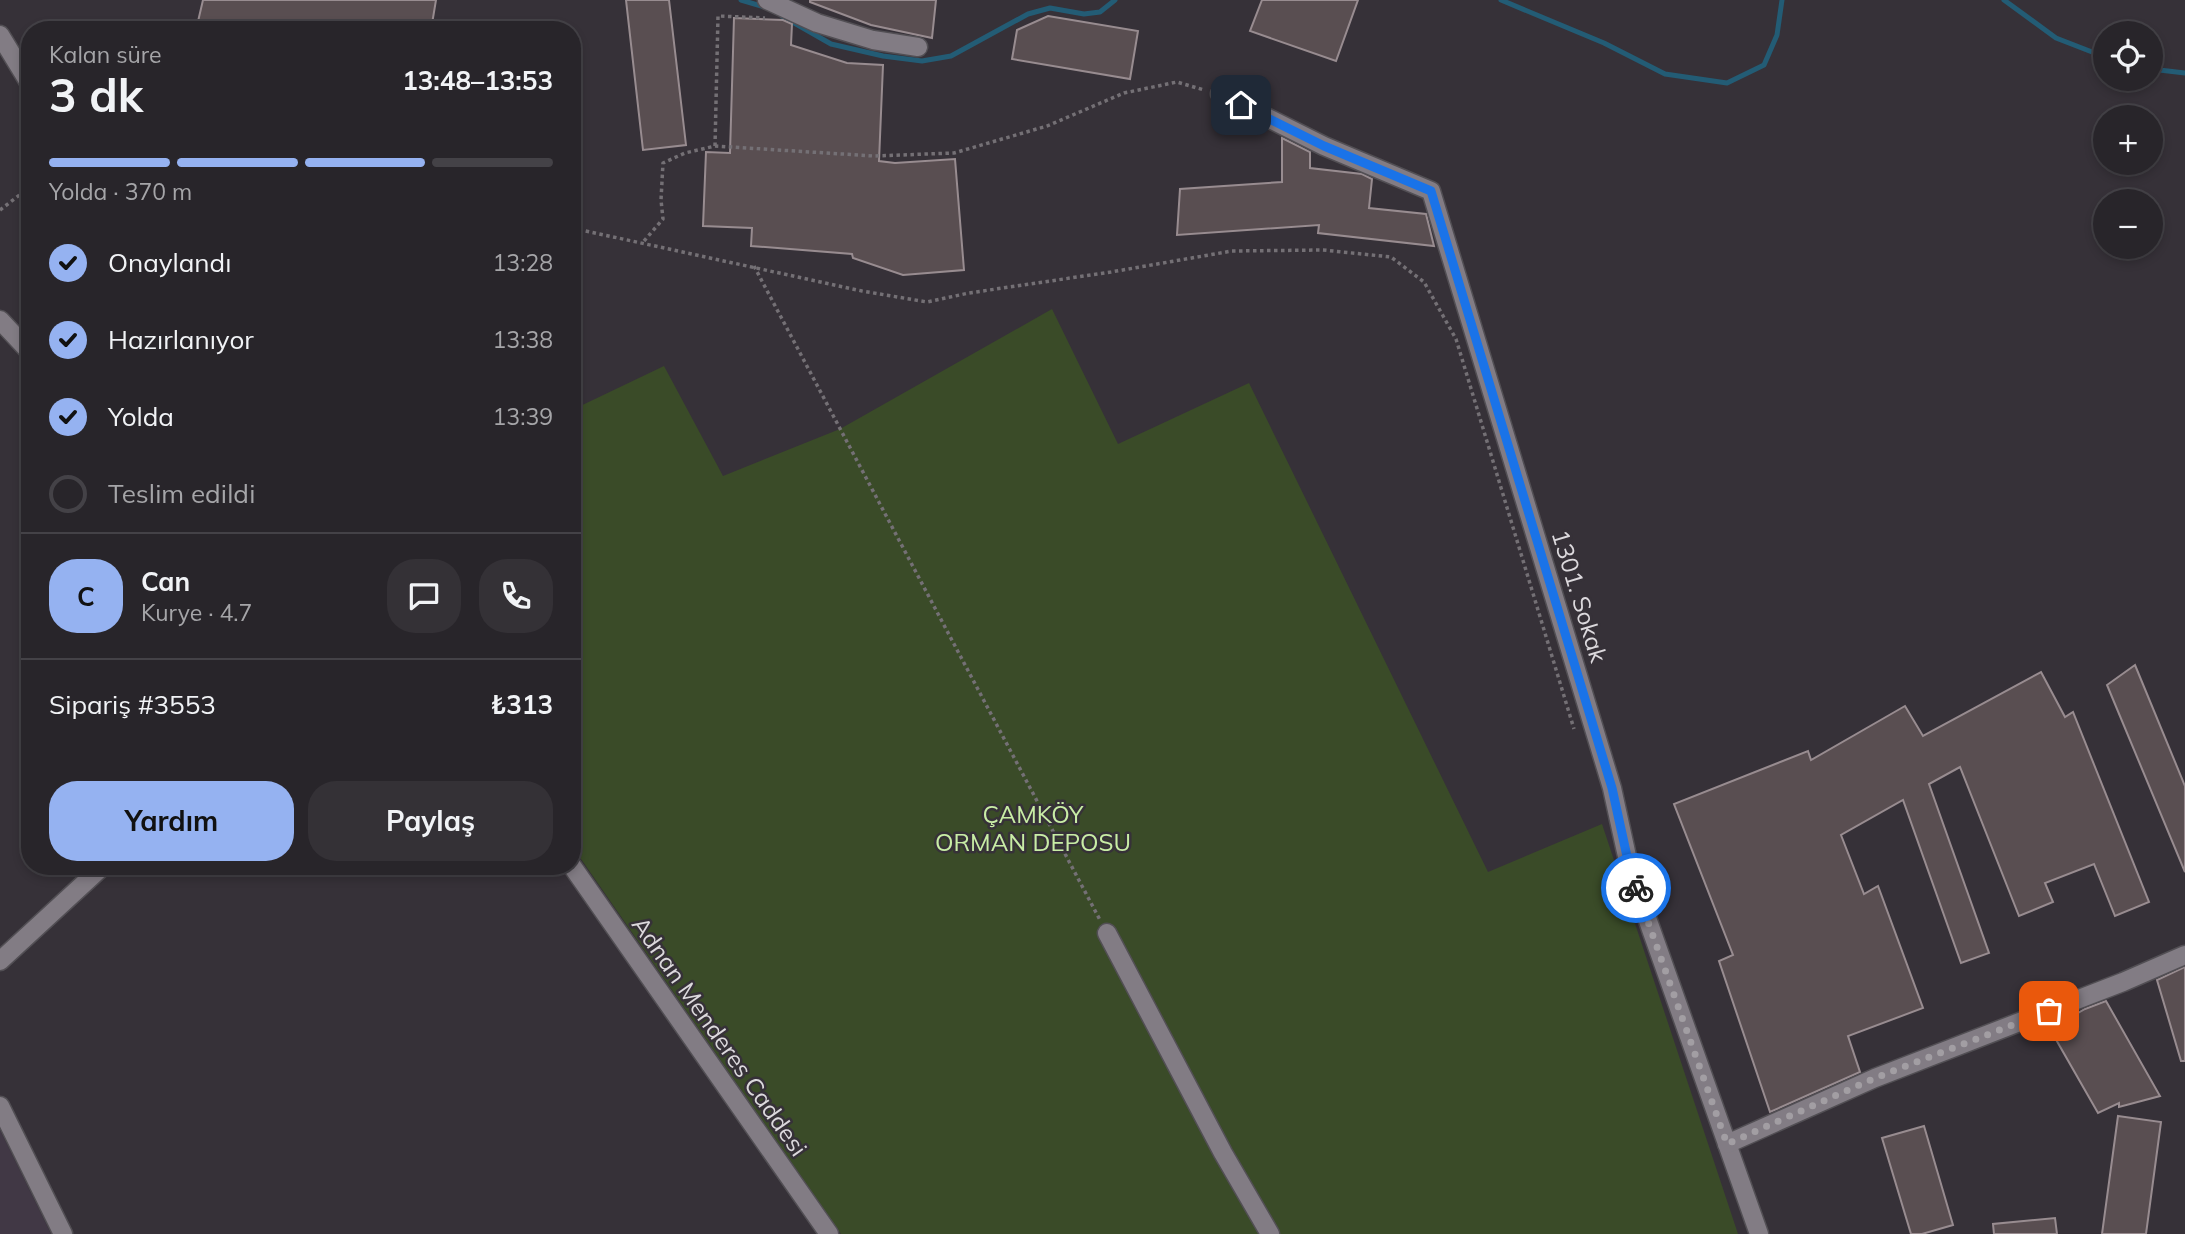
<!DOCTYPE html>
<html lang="tr">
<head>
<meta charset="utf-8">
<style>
	:root { --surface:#28252a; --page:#343136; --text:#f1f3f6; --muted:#a5a5a8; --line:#444247; --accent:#95b2f1 }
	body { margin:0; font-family:Mulish,sans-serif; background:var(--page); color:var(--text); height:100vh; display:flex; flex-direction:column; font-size:26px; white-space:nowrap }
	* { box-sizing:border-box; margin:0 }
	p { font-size:23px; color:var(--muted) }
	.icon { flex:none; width:38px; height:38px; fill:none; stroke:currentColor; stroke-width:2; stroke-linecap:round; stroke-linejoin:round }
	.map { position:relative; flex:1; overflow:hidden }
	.side { position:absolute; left:21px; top:21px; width:560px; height:854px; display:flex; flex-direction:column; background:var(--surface); border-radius:28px; box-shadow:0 4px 10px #0003,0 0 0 2px var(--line) }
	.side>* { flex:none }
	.fabs { position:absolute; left:2093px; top:21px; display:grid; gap:14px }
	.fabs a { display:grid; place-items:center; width:70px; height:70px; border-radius:50%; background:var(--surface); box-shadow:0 4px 10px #0003,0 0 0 2px var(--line); font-size:35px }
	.pin { position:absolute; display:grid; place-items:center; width:60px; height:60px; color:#fff; margin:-30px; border-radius:14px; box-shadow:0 4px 10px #0006 }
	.courier { position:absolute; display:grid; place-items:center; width:70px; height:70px; margin:-35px; border:5px solid #1a73e8; border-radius:50%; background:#fff; color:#222; box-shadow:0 2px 9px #0007 }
	.head em { font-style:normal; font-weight:700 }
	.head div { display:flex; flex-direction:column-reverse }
	.head { display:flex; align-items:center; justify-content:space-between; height:119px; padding:0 28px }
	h1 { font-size:46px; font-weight:700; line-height:52px }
	.bar { display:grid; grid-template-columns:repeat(4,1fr); gap:10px 7px; align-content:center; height:84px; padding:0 28px }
	.bar i { height:9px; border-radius:5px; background:var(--line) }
	.bar .active { background:var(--accent) }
	.bar p { grid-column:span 4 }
	.line { display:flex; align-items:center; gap:18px; padding:0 28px; border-top:2px solid var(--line) }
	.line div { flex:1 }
	.round { display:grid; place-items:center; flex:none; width:74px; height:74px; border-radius:28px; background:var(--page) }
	ol { padding:0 28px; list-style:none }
	li { display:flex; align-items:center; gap:21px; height:77px }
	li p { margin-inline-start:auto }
	li .icon { padding:7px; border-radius:50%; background:var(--accent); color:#111; stroke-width:4 }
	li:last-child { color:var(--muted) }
	li i { width:38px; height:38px; border:4px solid var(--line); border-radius:50% }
	.cta { display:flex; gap:14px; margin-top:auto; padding:14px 28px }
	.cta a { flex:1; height:80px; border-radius:28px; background:var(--accent); color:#111; font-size:28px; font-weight:700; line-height:80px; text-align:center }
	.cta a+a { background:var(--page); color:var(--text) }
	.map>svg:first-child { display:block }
	.built { fill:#413845 }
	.green { fill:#3a4b28 }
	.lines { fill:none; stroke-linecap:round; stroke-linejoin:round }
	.stream { stroke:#235c75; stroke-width:5 }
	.building { fill:#594e51; stroke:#988c90; stroke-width:2 }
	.minor-casing { stroke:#524f54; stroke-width:21 }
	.path { stroke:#747075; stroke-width:3.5; stroke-dasharray:3.5 3.5; stroke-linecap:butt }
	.minor { stroke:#827c84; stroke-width:18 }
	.done { stroke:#a29ea3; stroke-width:7; stroke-dasharray:0 12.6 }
	.route { stroke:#1a73e8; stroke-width:9 }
	.labels { text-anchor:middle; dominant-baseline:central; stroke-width:5; stroke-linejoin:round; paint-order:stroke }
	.street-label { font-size:24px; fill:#dcd9dd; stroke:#363138 }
	.park-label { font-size:24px; fill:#c8eda5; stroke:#363138 }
</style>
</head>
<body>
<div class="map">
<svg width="2185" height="1234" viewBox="0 0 2185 1234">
	<rect width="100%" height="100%" fill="#363138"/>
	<polygon class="built" points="0,1130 51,1234 0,1234"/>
	<polygon class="green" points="1052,309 1118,444 1249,383 1488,872 1602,824 1738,1234 841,1234 572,846 572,410 664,366 723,476 840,429"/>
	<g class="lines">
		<g class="stream">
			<polyline points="741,0 768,8"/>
			<polyline points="1501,0 1604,43 1665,74 1727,83 1764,65 1777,35 1782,0"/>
			<polyline points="2004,0 2056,38 2105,57"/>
			<polyline points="782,16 831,44 883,56 922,61 951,56 1028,14 1050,8 1084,14 1100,12 1115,0"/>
			<polyline points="2151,69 2185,73"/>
		</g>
	</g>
	<g class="building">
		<polygon points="203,0 436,0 431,30 196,30"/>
		<polygon points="626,0 669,0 686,145 643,150"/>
		<polygon points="810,0 936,0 932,38 871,25 810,2"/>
		<polygon points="1262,0 1358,0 1336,61 1250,31"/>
		<polygon points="1048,16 1138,31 1130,79 1012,59 1017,30"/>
		<polygon points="734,18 783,20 792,24 791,45 847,63 883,65 879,161 895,163 955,159 964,270 903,275 853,258 852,254 751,246 752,228 703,226 706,152 730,153"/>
		<polygon points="1282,138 1310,152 1310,168 1362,174 1372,179 1369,208 1426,214 1434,246 1318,233 1319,225 1177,235 1180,189 1282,182"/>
		<polygon points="2135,665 2185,786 2185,872 2107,685"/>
		<polygon points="2041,672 2065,717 2073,712 2149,902 2115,916 2094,864 2045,883 2053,902 2019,916 1960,767 1929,784 1989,953 1961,963 1903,800 1841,835 1864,894 1878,886 1923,1008 1848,1036 1860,1072 1770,1112 1719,961 1733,955 1674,804 1808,751 1811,760 1905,706 1923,736"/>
		<polygon points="2185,967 2185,1061 2181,1061 2157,980"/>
		<polygon points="2106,1001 2160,1096 2119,1107 2119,1103 2098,1113 2050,1029 2085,1009"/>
		<polygon points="2118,1116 2161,1122 2146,1234 2102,1234"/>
		<polygon points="1924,1126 1953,1225 1922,1234 1911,1234 1882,1138"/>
		<polygon points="2055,1218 2057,1234 1994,1234 1993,1224"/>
	</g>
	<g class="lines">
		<defs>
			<g id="minor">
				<polyline points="767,0 817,23 873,40 918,47"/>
				<polyline points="0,35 30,84"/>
				<polyline points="1220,94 1324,146 1431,191 1612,788 1630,870 1759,1234"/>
				<polyline points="0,320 30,352"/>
				<polyline points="572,866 829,1234"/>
				<polyline points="1107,933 1223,1153 1270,1234"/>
				<polyline points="0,961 103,866"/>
				<polyline points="0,1106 63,1234"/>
				<polyline points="1727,1144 1875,1078 2123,982 2185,955"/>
			</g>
		</defs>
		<use href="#minor" class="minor-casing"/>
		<g class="path">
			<polyline points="715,146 718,16 765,18"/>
			<polyline points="0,210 30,187"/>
			<polyline points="572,228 862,291 927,302 969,293 1111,272 1232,251 1323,250 1391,257 1424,282 1456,339 1574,729"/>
			<polyline points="644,241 663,219 661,200 663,163 685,153 715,146 874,156 954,153 1047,126 1124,93 1177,82 1204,90"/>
			<polyline points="754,266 1100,920"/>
		</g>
		<use href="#minor" class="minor"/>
	</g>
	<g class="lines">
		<polyline class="done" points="1636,888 1727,1144 1875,1078 2049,1011"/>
		<polyline class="route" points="1241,105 1324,146 1431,191 1612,788 1630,870 1636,888"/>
	</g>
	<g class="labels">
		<g class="street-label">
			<text transform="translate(1580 596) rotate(73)">1301. Sokak</text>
			<text transform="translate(720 1036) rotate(55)">Adnan Menderes Caddesi</text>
		</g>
		<g class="park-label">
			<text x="1033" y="814">ÇAMKÖY<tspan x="1033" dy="28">ORMAN DEPOSU</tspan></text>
		</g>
	</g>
</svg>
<div class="fabs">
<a><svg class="icon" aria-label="locate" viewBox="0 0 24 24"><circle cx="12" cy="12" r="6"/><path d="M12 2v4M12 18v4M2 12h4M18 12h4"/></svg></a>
<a>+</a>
<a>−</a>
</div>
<div class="pin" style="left:2049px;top:1011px;background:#ea580c"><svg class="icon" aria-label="bag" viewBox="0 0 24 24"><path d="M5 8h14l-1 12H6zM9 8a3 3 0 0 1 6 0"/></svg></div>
<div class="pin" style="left:1241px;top:105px;background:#1f2937"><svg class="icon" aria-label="home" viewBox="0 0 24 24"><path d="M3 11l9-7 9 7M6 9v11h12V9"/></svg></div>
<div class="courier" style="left:1636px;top:888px"><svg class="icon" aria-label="bike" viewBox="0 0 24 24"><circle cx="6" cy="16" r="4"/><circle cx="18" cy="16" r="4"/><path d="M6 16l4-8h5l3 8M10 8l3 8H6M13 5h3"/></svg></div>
<section class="side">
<div class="head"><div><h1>3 dk</h1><p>Kalan süre</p></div><em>13:48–13:53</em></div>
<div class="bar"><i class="active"></i><i class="active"></i><i class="active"></i><i></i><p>Yolda · 370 m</p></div>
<ol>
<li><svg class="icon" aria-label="check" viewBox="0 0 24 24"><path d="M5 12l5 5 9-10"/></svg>Onaylandı<p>13:28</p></li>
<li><svg class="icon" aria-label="check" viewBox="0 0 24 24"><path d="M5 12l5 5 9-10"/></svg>Hazırlanıyor<p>13:38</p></li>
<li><svg class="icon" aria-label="check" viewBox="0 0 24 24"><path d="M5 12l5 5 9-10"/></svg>Yolda<p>13:39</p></li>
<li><i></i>Teslim edildi</li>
</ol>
<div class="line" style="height:126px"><b class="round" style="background:var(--accent);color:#111">C</b><div><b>Can</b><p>Kurye · 4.7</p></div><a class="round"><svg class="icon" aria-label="chat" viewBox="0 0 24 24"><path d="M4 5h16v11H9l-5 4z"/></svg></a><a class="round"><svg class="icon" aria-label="phone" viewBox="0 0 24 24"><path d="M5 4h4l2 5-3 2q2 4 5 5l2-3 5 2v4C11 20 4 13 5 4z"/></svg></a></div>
<div class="line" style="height:91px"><div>Sipariş #3553</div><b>₺313</b></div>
<div class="cta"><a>Yardım</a><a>Paylaş</a></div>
</section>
</div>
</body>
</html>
